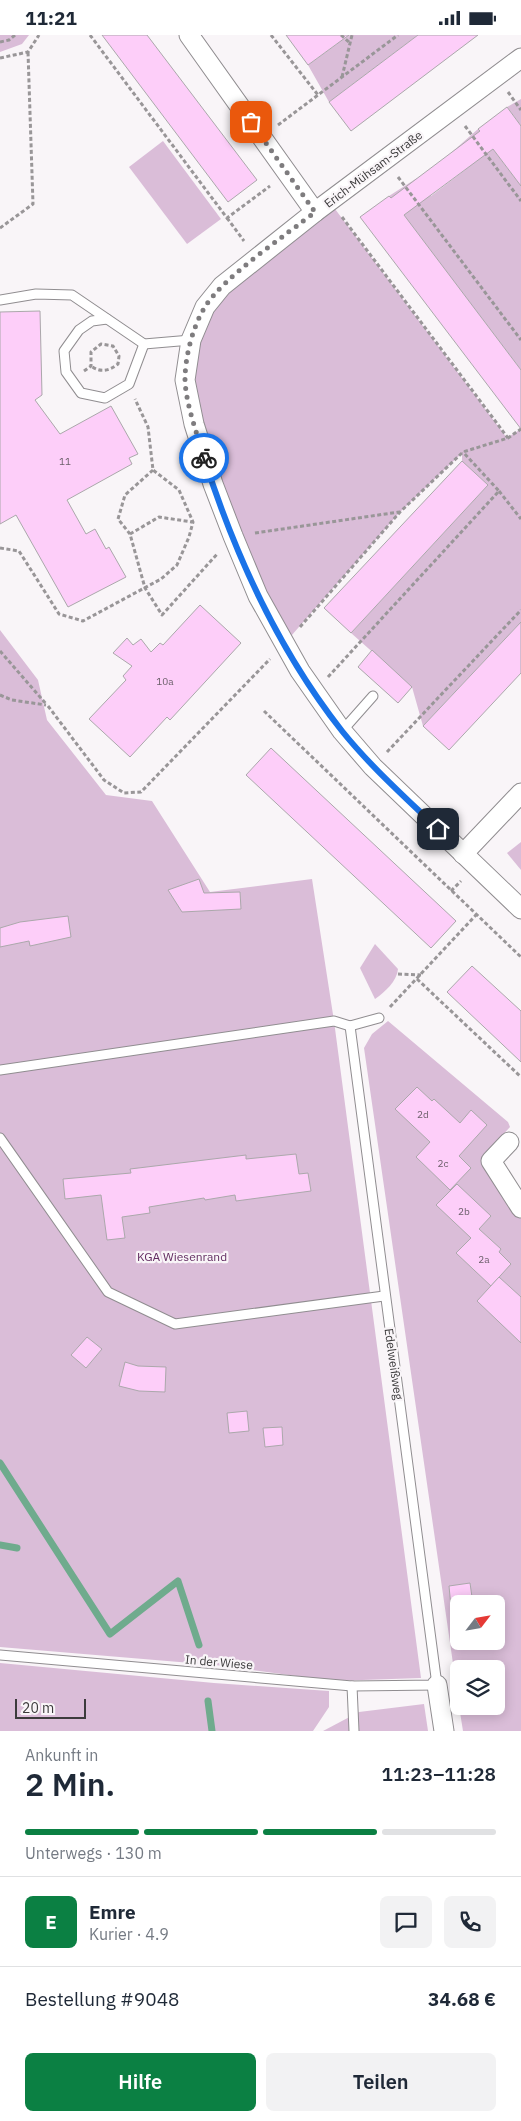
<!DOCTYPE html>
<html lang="de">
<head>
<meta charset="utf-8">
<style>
	:root { --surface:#fff; --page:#f2f2f3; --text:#1f2937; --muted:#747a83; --line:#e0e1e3; --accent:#0b8043 }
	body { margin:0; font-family:"IBM Plex Sans",sans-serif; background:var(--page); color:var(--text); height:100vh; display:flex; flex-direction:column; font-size:19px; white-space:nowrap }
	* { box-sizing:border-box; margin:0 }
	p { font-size:16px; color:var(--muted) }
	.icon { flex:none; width:28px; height:28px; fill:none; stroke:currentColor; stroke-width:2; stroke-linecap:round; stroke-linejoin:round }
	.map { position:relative; height:1696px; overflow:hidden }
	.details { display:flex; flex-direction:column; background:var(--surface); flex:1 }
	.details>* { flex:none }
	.needle { width:32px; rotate:59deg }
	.tools { position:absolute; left:450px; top:1560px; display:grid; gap:10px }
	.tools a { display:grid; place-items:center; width:55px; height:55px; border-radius:8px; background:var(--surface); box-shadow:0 2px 12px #0003; font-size:25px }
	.scale { position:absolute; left:15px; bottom:12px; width:71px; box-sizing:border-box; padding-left:5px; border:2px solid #3c3b3c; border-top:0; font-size:14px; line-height:18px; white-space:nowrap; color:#3c3b3c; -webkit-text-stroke:4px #f9f5f8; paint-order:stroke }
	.pin { position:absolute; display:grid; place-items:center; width:42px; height:42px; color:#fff; margin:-21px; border-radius:10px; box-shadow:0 2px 8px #0006 }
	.courier { position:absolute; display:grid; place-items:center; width:50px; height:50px; margin:-25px; border:4px solid #1a73e8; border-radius:50%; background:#fff; color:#222; box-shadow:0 1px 6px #0007 }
	.overview em { font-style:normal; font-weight:600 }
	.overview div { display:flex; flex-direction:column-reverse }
	.overview { display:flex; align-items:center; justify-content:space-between; height:85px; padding:0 25px }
	h1 { font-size:32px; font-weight:600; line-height:38px }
	.bar { display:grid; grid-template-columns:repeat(4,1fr); gap:8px 5px; align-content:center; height:60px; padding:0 25px }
	.bar i { height:6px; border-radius:4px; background:var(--line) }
	.bar .on { background:var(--accent) }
	.bar p { grid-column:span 4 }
	.line { display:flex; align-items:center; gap:12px; padding:0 25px; border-top:1px solid var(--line) }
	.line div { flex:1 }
	.round { display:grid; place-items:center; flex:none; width:52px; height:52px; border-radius:8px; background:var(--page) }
	.action { display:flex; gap:10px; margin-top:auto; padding:10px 25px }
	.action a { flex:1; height:58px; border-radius:8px; background:var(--accent); color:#fff; font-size:20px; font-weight:600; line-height:58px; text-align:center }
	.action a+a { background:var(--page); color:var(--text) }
	.status { display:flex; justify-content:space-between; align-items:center; height:35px; padding:0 25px; background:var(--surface); direction:ltr }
	.status svg { height:14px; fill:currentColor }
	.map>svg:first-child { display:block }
	.green { fill:#dabdd8; fill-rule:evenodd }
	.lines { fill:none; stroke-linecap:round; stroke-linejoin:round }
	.stream { stroke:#6fab8d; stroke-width:7 }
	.building { fill:#fdcef9; stroke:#aba8ab }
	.lane-casing { stroke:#908d90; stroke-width:11 }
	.street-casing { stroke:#908d90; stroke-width:21 }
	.path { stroke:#999698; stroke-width:3; stroke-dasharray:4 2.5; stroke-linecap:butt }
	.lane { stroke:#fff; stroke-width:9 }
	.street { stroke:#fff; stroke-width:19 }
	.done { stroke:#7e7c7e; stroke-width:5; stroke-dasharray:0 9 }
	.route { stroke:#1a73e8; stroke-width:6 }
	.labels { text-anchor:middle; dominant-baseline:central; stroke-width:4.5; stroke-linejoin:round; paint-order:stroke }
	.number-label { font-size:10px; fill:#6c606b }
	.street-label { font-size:12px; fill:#3c3b3c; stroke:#f9f5f8 }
	.park-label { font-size:12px; fill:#612b60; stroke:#f9f5f8 }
</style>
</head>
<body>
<div class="status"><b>11:21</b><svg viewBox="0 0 49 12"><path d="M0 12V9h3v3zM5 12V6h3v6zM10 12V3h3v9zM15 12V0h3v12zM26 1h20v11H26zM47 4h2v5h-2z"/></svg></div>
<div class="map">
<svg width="521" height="1696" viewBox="0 0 521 1696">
	<rect width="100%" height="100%" fill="#f9f5f8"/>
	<g class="green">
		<polygon points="0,0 29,0 22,9 0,17"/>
		<polygon points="331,0 418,0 329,67 308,30 337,9"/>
		<polygon points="521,64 521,91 507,72"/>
		<polygon points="478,94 521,151 521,335 389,161 417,143 431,161 465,135 452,117"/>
		<polygon points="163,106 221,184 187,209 129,132"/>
		<polygon points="329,166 507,403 521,394 521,587 423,691 412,652 351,598 488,450 462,426 462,418 400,477 284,609 194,389 191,305 205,272"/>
		<polygon points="0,595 38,645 47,685 106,760 152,766 210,857 312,844 334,986 421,1643 333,1646 215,1630 0,1612"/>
		<polygon points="521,807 521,835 507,818"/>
		<path d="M375,909L398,934C397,946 385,957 375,964L360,933Z"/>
		<path d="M388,986L508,1087L510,1092L481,1124L521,1184V1696H463L459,1671H496V1634H459V1670L364,1013L372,999ZM459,1569H496V1606H459Z"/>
		<polygon points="0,1628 214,1648 329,1656 329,1672 313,1696 0,1696"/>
		<polygon points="424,1669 428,1696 323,1696 359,1677"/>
	</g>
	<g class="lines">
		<g class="stream">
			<polyline points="0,1428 110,1599 178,1546 199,1610"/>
			<polyline points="0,1510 17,1513"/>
			<polyline points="208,1666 212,1696"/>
		</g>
	</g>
	<g class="building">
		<polygon points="102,0 147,0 257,145 228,167"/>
		<polygon points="286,0 349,0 308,30"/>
		<polygon points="418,0 478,0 351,96 329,67"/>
		<polygon points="507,72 521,91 521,151 493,114 404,180 521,335 521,394 360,182 389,161 391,163 480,96 478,94"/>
		<polygon points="40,276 42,360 35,365 60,399 111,371 138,419 129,423 132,429 67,465 86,499 95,494 106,514 109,512 126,542 68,572 16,480 0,489 0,277"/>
		<polygon points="462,426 488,450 351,598 324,573"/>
		<polygon points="200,570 241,608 170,685 167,682 130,722 89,684 126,645 123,641 132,631 113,618 127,603 133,610 141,604 151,617 160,608 163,610"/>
		<polygon points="521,587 521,638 449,715 423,691"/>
		<polygon points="372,615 412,652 398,668 358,632"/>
		<polygon points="271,713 456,886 431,913 246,740"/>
		<polygon points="199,844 204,858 240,857 241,874 182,877 168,855"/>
		<polygon points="68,881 71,902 30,911 29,906 0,912 0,893 20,887"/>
		<polygon points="472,931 521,976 521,1027 447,957"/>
		<polygon points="417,1052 432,1066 434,1064 460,1088 471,1075 487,1090 459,1121 471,1133 450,1155 416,1122 430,1107 395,1074"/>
		<polygon points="296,1119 299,1139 308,1138 311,1156 236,1166 235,1160 205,1165 204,1163 149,1172 150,1178 122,1182 125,1203 107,1205 101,1160 65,1164 63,1144 131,1138 130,1134 246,1120 246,1124"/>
		<polygon points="457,1149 491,1181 479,1194 501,1214 499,1217 511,1229 491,1251 456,1218 471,1203 436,1170"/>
		<polygon points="499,1242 521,1262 521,1308 477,1266"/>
		<polygon points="87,1302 102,1314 86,1333 71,1320"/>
		<polygon points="125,1327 138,1331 166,1332 165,1357 139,1356 119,1351"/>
		<polygon points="247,1376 249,1396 229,1398 227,1378"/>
		<polygon points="282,1392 283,1410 265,1412 263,1393"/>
		<polygon points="470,1548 473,1569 459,1569 459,1571 451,1572 449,1551"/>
	</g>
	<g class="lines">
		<defs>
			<g id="lane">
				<polyline points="0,265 36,259 72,260 144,309 191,305"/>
				<polyline points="107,284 92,286 79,295 64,316 66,337 81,358 105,363 129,349 144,309"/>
				<polyline points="342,696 373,661"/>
				<polyline points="350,991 379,983"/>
				<polyline points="0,1035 334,986 350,991"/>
				<polyline points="0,1103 108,1257 175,1289 384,1261"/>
				<polyline points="0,1620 352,1651 437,1650 350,991"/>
				<polyline points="352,1651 354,1696"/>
			</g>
			<g id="street">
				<polyline points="189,0 315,177"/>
				<polyline points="521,23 315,177 222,251 205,272 191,305 185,345 194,389 213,449 233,501 258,561 300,636 342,696 373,732 521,874"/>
				<polyline points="463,819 521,758"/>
				<polyline points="509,1107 491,1126 521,1173"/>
				<polyline points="437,1650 444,1696"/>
			</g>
		</defs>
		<use href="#lane" class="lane-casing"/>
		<use href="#street" class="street-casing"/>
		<g class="path">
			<polyline points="90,0 227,183 270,151"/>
			<polyline points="271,0 318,60"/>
			<polyline points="341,0 350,8"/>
			<polyline points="0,7 9,5 15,0"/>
			<polyline points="0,23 28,17 39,0"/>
			<polyline points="342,42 352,0"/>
			<polyline points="508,57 521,75"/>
			<polyline points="278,90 398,0"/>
			<polyline points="465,91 521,166"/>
			<polyline points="398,142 521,305"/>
			<polyline points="342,182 508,403"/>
			<polyline points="227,183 244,206"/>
			<polyline points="0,193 33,169 28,17"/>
			<path d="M84,336L91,331V317L101,309L113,311L119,321L118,329C109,336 100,338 91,331"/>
			<polyline points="153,435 125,460 118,484 130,499 145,553 162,580 218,518"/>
			<polyline points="499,456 521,484"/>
			<polyline points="255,498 399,477"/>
			<polyline points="130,499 159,482 192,487"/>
			<polyline points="0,513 19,516 59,579 83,586 161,544 177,530 189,502 193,487 179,455 153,435 148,392 135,364"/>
			<polyline points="300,592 400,477 463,417 508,403 521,394"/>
			<polyline points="0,616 47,670"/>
			<polyline points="328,642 499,456 463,417"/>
			<polyline points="0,660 12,665 46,670"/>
			<polyline points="48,671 104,745 124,758 141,757 270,624"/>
			<polyline points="264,676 521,922"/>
			<polyline points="387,717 521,575"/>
			<polyline points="451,856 461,846"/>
			<polyline points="398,939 421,940"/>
			<polyline points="417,944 521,1042"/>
			<polyline points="390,972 476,880"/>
		</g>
		<use href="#lane" class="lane"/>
		<use href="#street" class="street"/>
	</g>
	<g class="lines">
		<path class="done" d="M204,423C197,398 186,370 185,345C185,321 193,291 205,272C224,241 285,201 315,177L251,87"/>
		<path class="route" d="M204,423C235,520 279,616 342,696C371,732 405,762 438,794"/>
	</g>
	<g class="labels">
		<g class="number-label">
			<text x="65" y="426">11</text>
			<text x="165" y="646">10a</text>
			<text x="423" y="1079">2d</text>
			<text x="443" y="1128">2c</text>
			<text x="464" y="1176">2b</text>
			<text x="484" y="1224">2a</text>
		</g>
		<g class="street-label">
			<text transform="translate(373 134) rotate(-37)">Erich-Mühsam-Straße</text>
			<text transform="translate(394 1329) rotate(82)">Edelweißweg</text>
			<text transform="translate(219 1627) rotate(5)">In der Wiese</text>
		</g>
		<g class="park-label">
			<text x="182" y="1221">KGA Wiesenrand</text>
		</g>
	</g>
</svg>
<div class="tools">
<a><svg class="needle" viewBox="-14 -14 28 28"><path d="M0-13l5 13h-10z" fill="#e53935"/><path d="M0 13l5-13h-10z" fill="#747a83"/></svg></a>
<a><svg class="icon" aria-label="layers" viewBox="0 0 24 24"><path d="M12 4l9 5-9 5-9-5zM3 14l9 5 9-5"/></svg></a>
</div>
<div class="scale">20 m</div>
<div class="pin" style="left:251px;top:87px;background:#ea580c"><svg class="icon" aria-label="bag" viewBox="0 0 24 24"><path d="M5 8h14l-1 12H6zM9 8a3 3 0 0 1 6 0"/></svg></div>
<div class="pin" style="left:438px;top:794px;background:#1f2937"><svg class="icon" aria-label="home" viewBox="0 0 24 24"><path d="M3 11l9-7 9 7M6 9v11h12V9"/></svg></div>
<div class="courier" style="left:204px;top:423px"><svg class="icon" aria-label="bike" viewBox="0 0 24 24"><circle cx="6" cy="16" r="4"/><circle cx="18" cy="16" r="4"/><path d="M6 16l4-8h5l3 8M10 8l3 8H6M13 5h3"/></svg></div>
</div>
<section class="details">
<div class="overview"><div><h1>2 Min.</h1><p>Ankunft in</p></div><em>11:23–11:28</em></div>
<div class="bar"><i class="on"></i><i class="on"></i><i class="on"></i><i></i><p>Unterwegs · 130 m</p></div>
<div class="line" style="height:90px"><b class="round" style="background:var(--accent);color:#fff">E</b><div><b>Emre</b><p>Kurier · 4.9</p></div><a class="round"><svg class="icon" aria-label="chat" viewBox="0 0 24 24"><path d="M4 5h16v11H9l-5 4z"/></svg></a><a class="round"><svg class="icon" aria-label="phone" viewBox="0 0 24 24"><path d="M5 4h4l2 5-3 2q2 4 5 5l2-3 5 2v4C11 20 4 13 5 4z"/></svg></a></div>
<div class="line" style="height:65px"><div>Bestellung #9048</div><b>34.68 €</b></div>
<div class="action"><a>Hilfe</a><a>Teilen</a></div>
</section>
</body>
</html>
